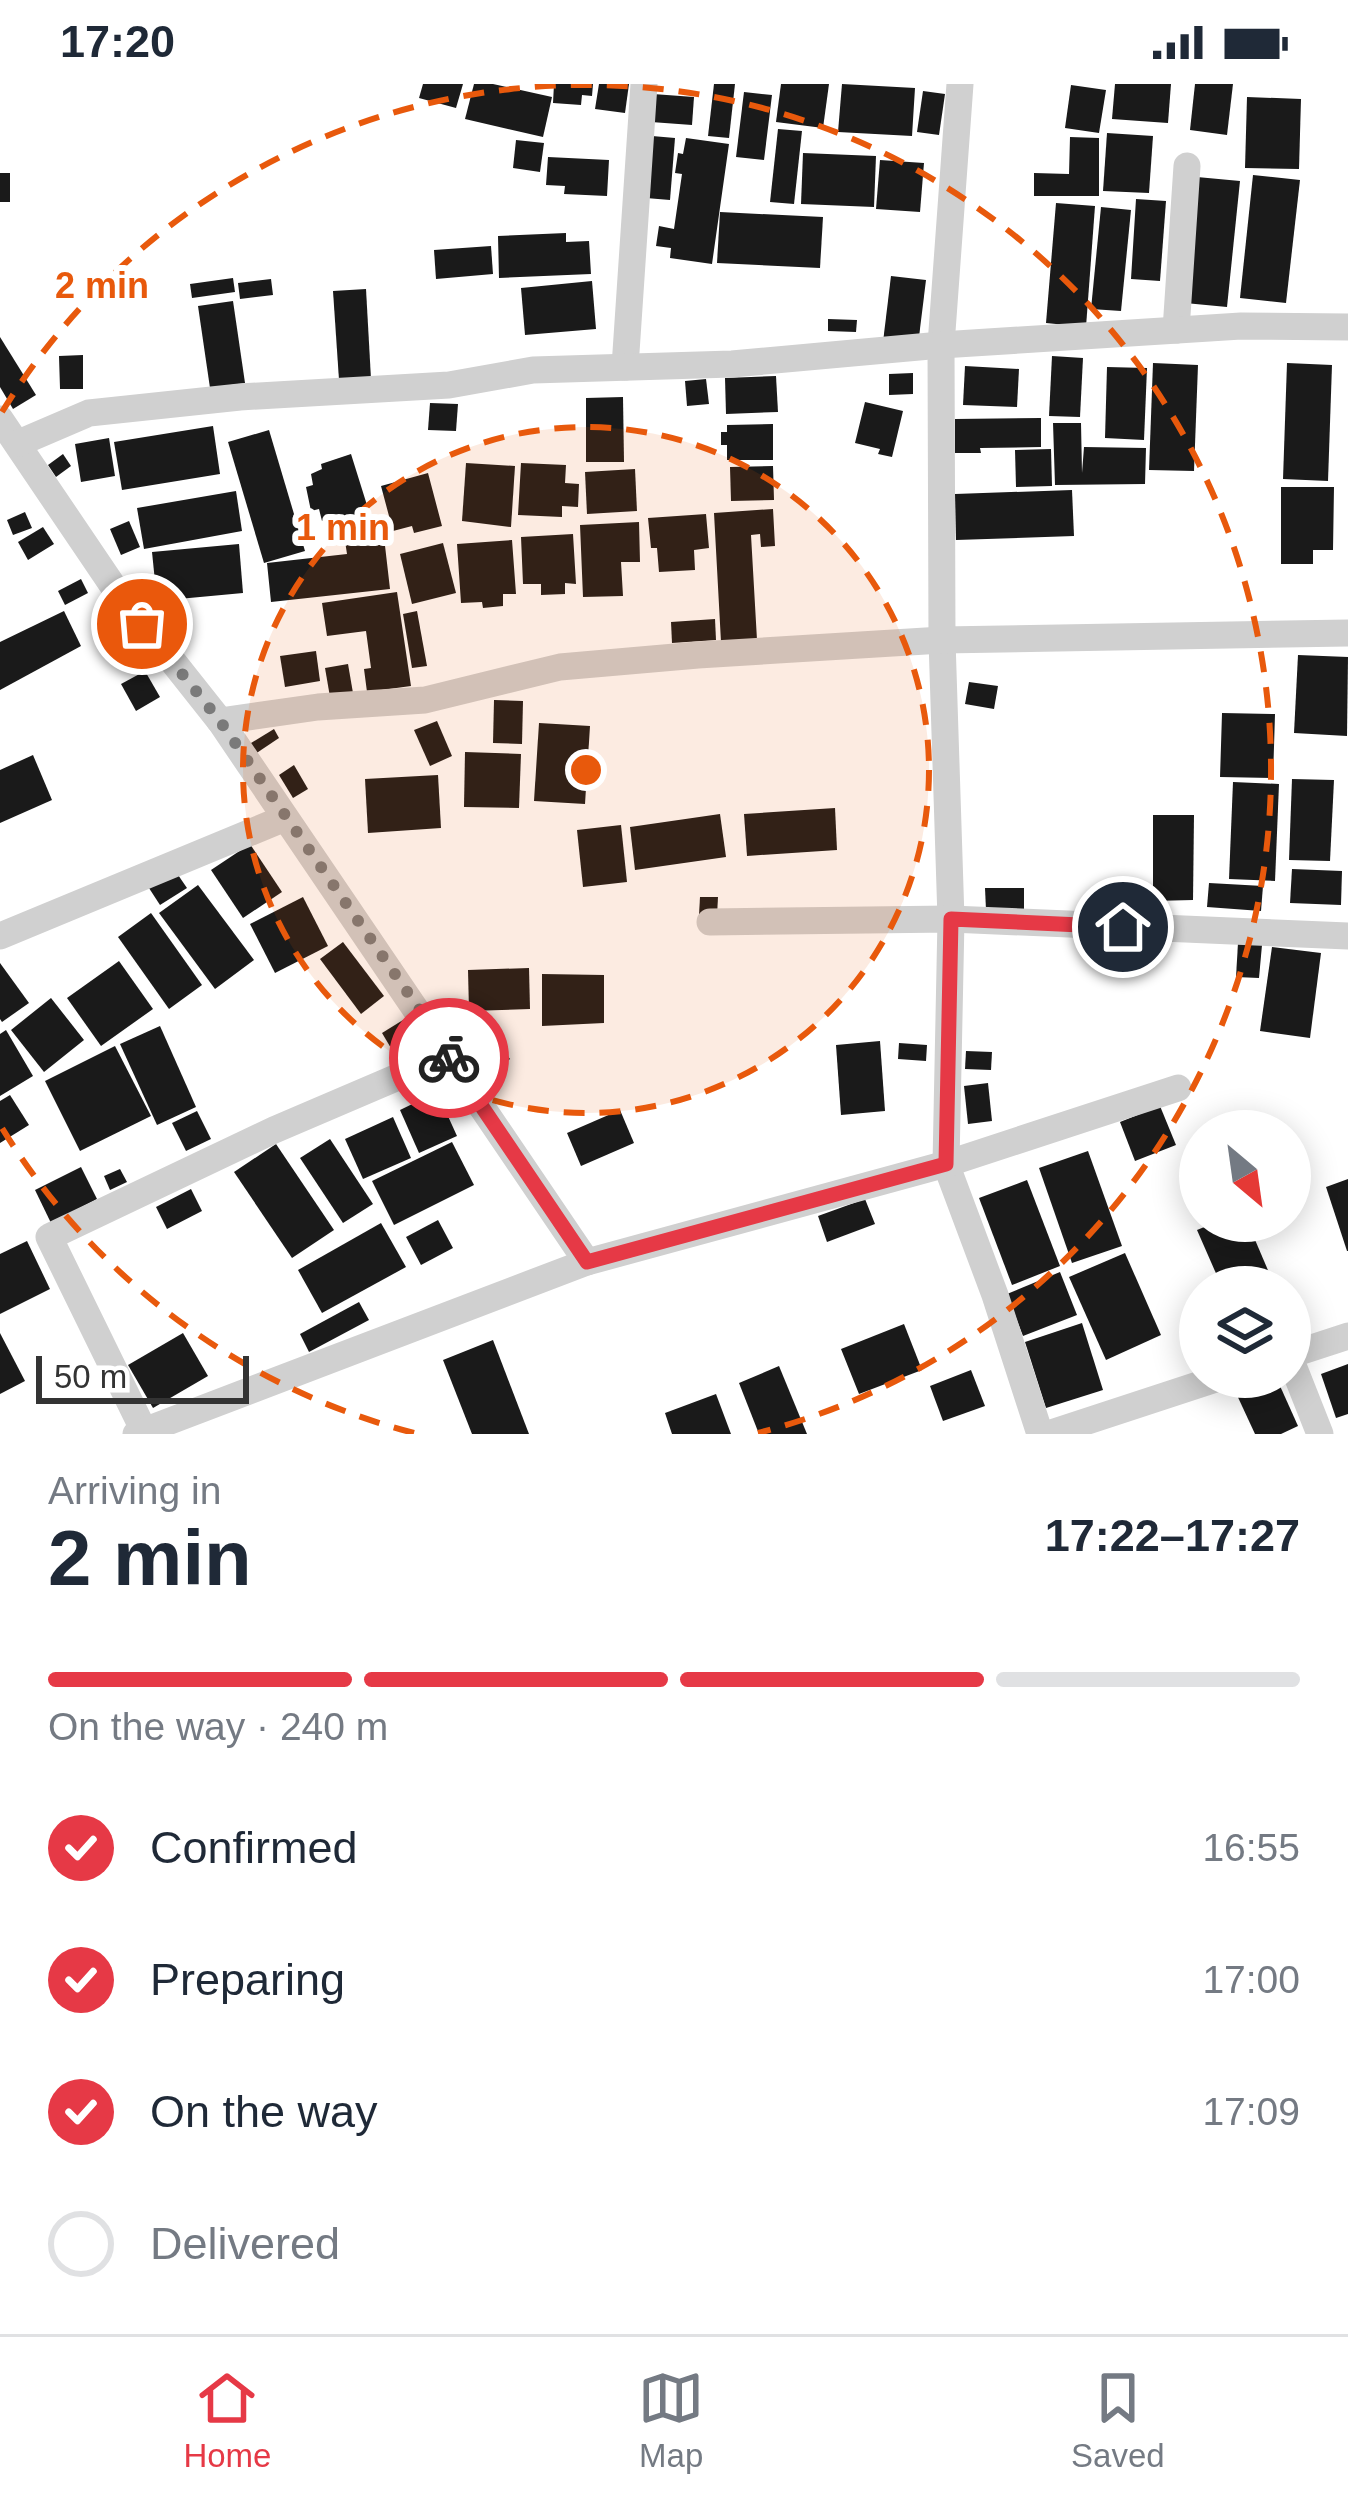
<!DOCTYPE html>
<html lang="en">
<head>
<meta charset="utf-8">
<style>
	:root { --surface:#fff; --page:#f2f2f3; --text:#1f2937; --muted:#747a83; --line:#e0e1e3; --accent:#e63946 }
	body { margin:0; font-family:Helvetica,sans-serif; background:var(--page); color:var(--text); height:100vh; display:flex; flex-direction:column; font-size:45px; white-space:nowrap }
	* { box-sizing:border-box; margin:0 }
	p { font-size:39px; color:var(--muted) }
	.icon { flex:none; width:66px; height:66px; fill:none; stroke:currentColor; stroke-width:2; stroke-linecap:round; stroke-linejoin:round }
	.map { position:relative; height:1350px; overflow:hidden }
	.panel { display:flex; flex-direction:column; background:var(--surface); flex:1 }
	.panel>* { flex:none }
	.needle { width:78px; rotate:151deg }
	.tools { position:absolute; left:1179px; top:1026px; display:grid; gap:24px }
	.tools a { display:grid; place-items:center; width:132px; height:132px; border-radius:50%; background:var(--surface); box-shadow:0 6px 30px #0003; font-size:60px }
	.scale { position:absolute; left:36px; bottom:30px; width:213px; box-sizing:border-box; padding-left:12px; border:6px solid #333; border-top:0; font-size:33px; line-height:42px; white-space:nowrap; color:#333; -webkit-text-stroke:9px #fff; paint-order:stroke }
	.pin { position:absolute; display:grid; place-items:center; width:102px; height:102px; color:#fff; margin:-51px; border:6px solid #fff; border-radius:50%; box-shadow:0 3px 12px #0007 }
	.courier { position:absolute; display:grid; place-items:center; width:120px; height:120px; margin:-60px; border:9px solid #e63946; border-radius:50%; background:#fff; color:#222; box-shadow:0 3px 15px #0007 }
	.headline em { font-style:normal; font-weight:700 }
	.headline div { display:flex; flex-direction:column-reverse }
	.headline { display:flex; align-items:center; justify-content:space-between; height:204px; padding:0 48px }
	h1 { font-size:78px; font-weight:700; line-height:90px }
	.bar { display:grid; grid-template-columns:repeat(4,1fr); gap:18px 12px; align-content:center; height:144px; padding:0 48px }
	.bar i { height:15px; border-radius:9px; background:var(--line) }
	.bar .selected { background:var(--accent) }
	.bar p { grid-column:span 4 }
	ol { padding:0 48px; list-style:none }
	li { display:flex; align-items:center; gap:36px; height:132px }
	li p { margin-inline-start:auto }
	li .icon { padding:12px; border-radius:50%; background:var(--accent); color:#fff; stroke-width:4 }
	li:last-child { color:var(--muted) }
	li i { width:66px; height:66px; border:6px solid var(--line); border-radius:50% }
	.status { display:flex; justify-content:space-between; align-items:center; height:84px; padding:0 60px; background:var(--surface); direction:ltr }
	.status svg { height:33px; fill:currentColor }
	.menu { display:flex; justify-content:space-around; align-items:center; height:168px; border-top:3px solid var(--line); background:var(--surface); font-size:33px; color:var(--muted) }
	.menu a { display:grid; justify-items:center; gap:6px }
	.menu .selected { color:var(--accent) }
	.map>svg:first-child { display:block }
	.building { fill:#1a1a1a }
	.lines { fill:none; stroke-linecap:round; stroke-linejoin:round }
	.street { stroke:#d0d0d0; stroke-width:27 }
	.done { stroke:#7a7a7a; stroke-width:12; stroke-dasharray:0 21.6 }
	.route { stroke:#e63946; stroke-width:15 }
	.ring { fill:none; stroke:#e8590c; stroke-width:6; stroke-dasharray:21 15 }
	.centre { fill:#e8590c; stroke:#fff; stroke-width:6 }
	.ring-label { font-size:36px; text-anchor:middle; font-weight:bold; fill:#e8590c; stroke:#fff; stroke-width:12; stroke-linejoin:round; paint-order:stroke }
</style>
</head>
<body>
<div class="status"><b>17:20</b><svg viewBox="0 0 49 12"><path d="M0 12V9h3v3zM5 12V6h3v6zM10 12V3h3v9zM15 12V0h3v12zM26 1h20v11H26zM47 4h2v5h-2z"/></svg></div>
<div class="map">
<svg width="1348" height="1350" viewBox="0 0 1348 1350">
	<rect width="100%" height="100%" fill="#fff"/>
	<g class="building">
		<polygon points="423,0 463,0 456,24 419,14"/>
		<polygon points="474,0 493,0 552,13 543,53 465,35"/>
		<polygon points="554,0 593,0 592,12 582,11 581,21 553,19"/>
		<polygon points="599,0 629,0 625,29 595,25"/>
		<polygon points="714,0 735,0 729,54 708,52"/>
		<polygon points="781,0 829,0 823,44 776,38"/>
		<polygon points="842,0 915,4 912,52 838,48"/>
		<polygon points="1115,0 1171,0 1168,39 1112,35"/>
		<polygon points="1195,0 1233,0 1227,51 1190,46"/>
		<polygon points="1071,1 1106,6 1099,49 1065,44"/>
		<polygon points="923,7 945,10 939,51 917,48"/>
		<polygon points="744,8 772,11 764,76 736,73"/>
		<polygon points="653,10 694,13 692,41 651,38"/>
		<polygon points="1247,13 1301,15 1299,85 1245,84"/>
		<polygon points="778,45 802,47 794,120 770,118"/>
		<polygon points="1107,49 1153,52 1149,109 1103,107"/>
		<polygon points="652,52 675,54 670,116 646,114"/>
		<polygon points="1070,53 1099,54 1099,112 1034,112 1034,89 1069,90"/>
		<polygon points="686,54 729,60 712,180 670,174 671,164 656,162 659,142 674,145 682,90 675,89 678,69 683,70"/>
		<polygon points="516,56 544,59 540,88 513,84"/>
		<polygon points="803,69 876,72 874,123 801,120"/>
		<polygon points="548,73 609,76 607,112 564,110 565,102 546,101"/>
		<polygon points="880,76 924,79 920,128 876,125"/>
		<rect x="0" y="89" width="10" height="29"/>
		<polygon points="1253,91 1300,96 1286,219 1240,214"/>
		<polygon points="1197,93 1240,97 1227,223 1185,219"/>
		<polygon points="1136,115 1166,117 1160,197 1131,195"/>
		<polygon points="1056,119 1095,122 1086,243 1046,239"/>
		<polygon points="1101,123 1131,126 1121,227 1091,225"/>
		<polygon points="720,128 823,133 820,184 717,179"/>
		<polygon points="566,149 566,158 589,157 591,190 499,194 498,152"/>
		<polygon points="491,162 493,190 436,195 434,166"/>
		<polygon points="891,192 926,196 918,261 883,258"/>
		<polygon points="233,194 235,208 192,214 190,200"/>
		<polygon points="271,195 273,211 240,215 238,199"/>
		<polygon points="592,197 596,245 525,251 521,204"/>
		<polygon points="366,205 371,295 339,296 333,207"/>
		<polygon points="233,217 245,299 210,304 198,222"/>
		<polygon points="828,235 857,236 856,248 828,247"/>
		<polygon points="0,253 36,311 13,325 0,303"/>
		<polygon points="83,271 83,305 60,305 59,272"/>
		<polygon points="1052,272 1083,274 1080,333 1049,332"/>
		<polygon points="1153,279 1198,281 1194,387 1149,386"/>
		<polygon points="1287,279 1332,281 1328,397 1283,395"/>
		<polygon points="965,282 1019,285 1017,323 963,321"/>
		<polygon points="1107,283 1147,284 1144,356 1105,354"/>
		<polygon points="913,289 913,310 889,311 889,290"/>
		<polygon points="776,292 778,328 726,330 725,294"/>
		<polygon points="706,295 709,320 687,322 685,297"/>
		<polygon points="623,313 624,378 586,378 586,314"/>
		<polygon points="865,318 903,327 892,373 878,370 880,365 855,359"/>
		<polygon points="430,319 458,320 456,347 428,346"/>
		<polygon points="1041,334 1041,363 980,364 981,369 955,369 955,335"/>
		<polygon points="1053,339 1081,339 1082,389 1084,363 1146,364 1145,400 1055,401"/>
		<polygon points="773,340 773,376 727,376 727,361 721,361 721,348 727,348 727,341"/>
		<polygon points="213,342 220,390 122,406 114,358"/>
		<polygon points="269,346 305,467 264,479 228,358"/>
		<polygon points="109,354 115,392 81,398 75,360"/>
		<polygon points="1051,365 1052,402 1016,403 1015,366"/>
		<polygon points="63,370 71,382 56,393 48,381"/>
		<polygon points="351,370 371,434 333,447 333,433 322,437 319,425 311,427 306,403 313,401 311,390 322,385 321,380"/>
		<polygon points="466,379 515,382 511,443 462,437"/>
		<polygon points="521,379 566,381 565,399 579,400 578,423 562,422 562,433 518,431"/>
		<polygon points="773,382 774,416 731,417 730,383"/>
		<polygon points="635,385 637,427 587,430 585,388"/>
		<polygon points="428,389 442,442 414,449 412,442 393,447 381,402"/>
		<polygon points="1281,403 1334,403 1333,466 1313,466 1313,480 1281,480"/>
		<polygon points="1072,406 1074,452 956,456 955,410"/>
		<polygon points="236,407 242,447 144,465 137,424"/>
		<polygon points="773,425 775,462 761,463 760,450 751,451 757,556 721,558 714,429"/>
		<polygon points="25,428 32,444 13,451 7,436"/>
		<polygon points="706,430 709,464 694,466 695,486 659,488 657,464 651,464 648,434"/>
		<polygon points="129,437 140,463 121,471 110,445"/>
		<polygon points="639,438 640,478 621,478 623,512 583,513 580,441"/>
		<polygon points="43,443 54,460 28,476 18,458"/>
		<polygon points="573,450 576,500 565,499 565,510 541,511 541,500 523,500 521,453"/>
		<polygon points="384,453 390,505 271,518 267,479 347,470 345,457"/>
		<polygon points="512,456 516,510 503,510 503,522 483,524 482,518 461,519 457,460"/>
		<polygon points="443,459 456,509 412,520 400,470"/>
		<polygon points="239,460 243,509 157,517 152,468"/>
		<polygon points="81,495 88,509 65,521 58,507"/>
		<polygon points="397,508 411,602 367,608 364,585 371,584 366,547 327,552 322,519"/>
		<polygon points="64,527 81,562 0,606 0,558"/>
		<polygon points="417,527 427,582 412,584 403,530"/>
		<polygon points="715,535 716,556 672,559 671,538"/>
		<polygon points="316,567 320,597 285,603 280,572"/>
		<polygon points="1298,571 1348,573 1347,652 1294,649"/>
		<polygon points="348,580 353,609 330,613 325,584"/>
		<polygon points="145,587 160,613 136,627 121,600"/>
		<polygon points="969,598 998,602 994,625 965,620"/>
		<polygon points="494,616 523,617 522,660 493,659"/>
		<polygon points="1222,629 1275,630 1273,694 1220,693"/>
		<polygon points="437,637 452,672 430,682 414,646"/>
		<polygon points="539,639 590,642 585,720 534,717"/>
		<polygon points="274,645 279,654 252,672 246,662"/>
		<polygon points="465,668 521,670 519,724 464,723"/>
		<polygon points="33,671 52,716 0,739 0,686"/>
		<polygon points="294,681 308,705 293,714 279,691"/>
		<polygon points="438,691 441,744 368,749 365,695"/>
		<polygon points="1292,695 1334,696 1330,777 1289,776"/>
		<polygon points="1233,698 1279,700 1275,797 1229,795"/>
		<polygon points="835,724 837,766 747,772 744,730"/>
		<polygon points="720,730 726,773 635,786 630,743"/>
		<polygon points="1153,731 1194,731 1193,816 1153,817"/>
		<polygon points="621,741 627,798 583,803 577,746"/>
		<polygon points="250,760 282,808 243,834 211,786"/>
		<polygon points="174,785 187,804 160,821 147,801"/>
		<polygon points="1292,785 1342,787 1341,821 1290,819"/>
		<polygon points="1209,799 1263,802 1261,827 1207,823"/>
		<polygon points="198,801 254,876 215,905 159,829"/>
		<polygon points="985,804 1024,804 1024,825 986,826"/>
		<polygon points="303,813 328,862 275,889 250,840"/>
		<polygon points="700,813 718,813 717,832 699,831"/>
		<polygon points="151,829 202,901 169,925 118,853"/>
		<polygon points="343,858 384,912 361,930 320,875"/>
		<polygon points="1238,859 1262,861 1259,894 1236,893"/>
		<polygon points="1272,863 1321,869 1310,954 1260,947"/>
		<polygon points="119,877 153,925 101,962 67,914"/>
		<polygon points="0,879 29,919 2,938 0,935"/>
		<polygon points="529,884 530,925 469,927 468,886"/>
		<polygon points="542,890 604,891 604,939 542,942"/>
		<polygon points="51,914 84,956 44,988 11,946"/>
		<polygon points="403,936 423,968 401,981 382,949"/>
		<polygon points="160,942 196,1023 157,1041 120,960"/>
		<polygon points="6,946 33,992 0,1012 0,950"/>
		<polygon points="493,951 510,975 492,988 475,963"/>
		<polygon points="880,957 885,1027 841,1031 836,961"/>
		<polygon points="899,959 927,961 926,977 898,975"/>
		<polygon points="115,962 151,1032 80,1067 45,997"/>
		<polygon points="966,967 992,968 991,986 965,985"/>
		<polygon points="988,999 992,1037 968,1040 964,1002"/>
		<polygon points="437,1008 457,1052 419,1069 400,1026"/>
		<polygon points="10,1011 29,1041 0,1059 0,1017"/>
		<polygon points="1160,1022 1176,1061 1135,1077 1120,1038"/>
		<polygon points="620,1026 634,1059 581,1082 567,1049"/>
		<polygon points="197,1027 211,1055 186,1067 172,1039"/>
		<polygon points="393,1033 411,1074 363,1095 345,1055"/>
		<polygon points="330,1055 373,1120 343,1139 300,1074"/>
		<polygon points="452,1058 474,1101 394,1141 372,1097"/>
		<polygon points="276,1060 334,1146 292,1174 234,1088"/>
		<polygon points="1088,1067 1122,1162 1072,1179 1039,1084"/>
		<polygon points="81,1083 97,1115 51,1139 35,1106"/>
		<polygon points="120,1085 127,1098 110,1106 104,1092"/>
		<polygon points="1348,1095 1348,1167 1347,1167 1326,1103"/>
		<polygon points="1027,1096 1060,1182 1012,1201 979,1114"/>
		<polygon points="191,1105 202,1127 167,1145 156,1123"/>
		<polygon points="865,1115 875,1140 827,1158 818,1132"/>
		<polygon points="438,1136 453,1164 421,1181 406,1153"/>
		<polygon points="1219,1137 1247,1137 1273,1198 1261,1203 1222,1203 1197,1146"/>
		<polygon points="381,1139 406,1183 322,1229 298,1186"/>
		<polygon points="27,1157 50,1205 0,1230 0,1170"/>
		<polygon points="1125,1169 1161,1251 1106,1276 1069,1193"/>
		<polygon points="1060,1188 1077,1231 1023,1252 1007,1210"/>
		<polygon points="359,1218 369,1236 309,1268 300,1250"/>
		<polygon points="1082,1239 1103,1306 1046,1324 1025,1258"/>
		<polygon points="904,1240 922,1286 859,1310 841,1265"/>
		<polygon points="0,1249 25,1297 0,1310"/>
		<polygon points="183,1249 208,1292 153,1324 128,1281"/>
		<polygon points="493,1256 529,1350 472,1350 443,1276"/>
		<polygon points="1348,1280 1348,1330 1336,1334 1321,1290"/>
		<polygon points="779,1282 807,1350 759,1350 739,1299"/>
		<polygon points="971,1286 985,1322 943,1337 930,1302"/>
		<polygon points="1272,1293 1276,1293 1298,1342 1281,1350 1255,1350 1236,1309"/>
		<polygon points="716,1310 731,1350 672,1350 665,1329"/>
	</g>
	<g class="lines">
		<g class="street">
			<polyline points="960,0 941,261 942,556 951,835 946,1080 995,1211 1040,1350"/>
			<polyline points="1176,246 1187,82"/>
			<polyline points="625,283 644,0"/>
			<polyline points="0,335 113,502 220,637 587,1178"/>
			<polyline points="19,359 89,329 240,313 449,301 533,286 732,280 941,261 1241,242 1348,243"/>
			<polyline points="220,637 318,623 425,616 560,583 698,571 942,556 1348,549"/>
			<polyline points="710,838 951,835 1348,852"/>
			<polyline points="0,852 285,734"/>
			<polyline points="1290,1271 1348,1252"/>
			<polyline points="1290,1274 1320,1350"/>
			<polyline points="144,1347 49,1153 274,1046 447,972"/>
			<polyline points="136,1350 587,1178 946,1080 1178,1004"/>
			<polyline points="1048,1350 1222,1293"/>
		</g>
	</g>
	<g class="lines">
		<polyline class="done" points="142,540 220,637 426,935 449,974"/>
		<polyline class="route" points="449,974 587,1178 946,1080 951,835 1123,843"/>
	</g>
	<circle cx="586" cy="686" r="343" fill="#e8590c" fill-opacity=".12"/>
	<g class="ring">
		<circle cx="586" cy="686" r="343"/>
		<path d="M414 1349A685 685 0 0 1 2 1044M2 328A685 685 0 1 1 758 1349"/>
	</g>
	<circle cx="586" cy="686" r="18" class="centre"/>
	<g class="ring-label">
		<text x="102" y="214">2 min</text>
		<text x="343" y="456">1 min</text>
	</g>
</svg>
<div class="tools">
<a><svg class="needle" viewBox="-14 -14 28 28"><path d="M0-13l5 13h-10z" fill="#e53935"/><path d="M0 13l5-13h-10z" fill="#747a83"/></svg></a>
<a><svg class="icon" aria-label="layers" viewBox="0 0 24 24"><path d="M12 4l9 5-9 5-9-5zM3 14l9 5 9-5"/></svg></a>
</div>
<div class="scale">50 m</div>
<div class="pin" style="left:142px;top:540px;background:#ea580c"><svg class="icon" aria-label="bag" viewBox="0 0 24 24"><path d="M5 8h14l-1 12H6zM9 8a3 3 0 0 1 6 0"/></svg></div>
<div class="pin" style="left:1123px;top:843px;background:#1f2937"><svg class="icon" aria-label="home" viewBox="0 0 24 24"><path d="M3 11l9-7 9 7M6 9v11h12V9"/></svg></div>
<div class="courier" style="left:449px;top:974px"><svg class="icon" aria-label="bike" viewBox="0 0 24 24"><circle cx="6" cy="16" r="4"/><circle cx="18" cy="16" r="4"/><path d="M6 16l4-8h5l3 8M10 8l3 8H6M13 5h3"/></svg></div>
</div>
<section class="panel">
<div class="headline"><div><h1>2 min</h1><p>Arriving in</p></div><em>17:22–17:27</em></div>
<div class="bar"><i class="selected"></i><i class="selected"></i><i class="selected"></i><i></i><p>On the way · 240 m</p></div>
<ol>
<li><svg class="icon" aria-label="check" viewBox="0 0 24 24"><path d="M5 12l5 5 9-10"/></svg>Confirmed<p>16:55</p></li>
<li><svg class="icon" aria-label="check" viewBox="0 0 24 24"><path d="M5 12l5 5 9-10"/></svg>Preparing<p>17:00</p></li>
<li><svg class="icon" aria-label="check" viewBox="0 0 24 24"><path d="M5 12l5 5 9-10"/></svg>On the way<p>17:09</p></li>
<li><i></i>Delivered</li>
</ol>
</section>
<nav class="menu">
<a class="selected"><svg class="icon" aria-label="home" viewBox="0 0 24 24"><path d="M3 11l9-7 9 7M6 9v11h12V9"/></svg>Home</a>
<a><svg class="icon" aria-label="map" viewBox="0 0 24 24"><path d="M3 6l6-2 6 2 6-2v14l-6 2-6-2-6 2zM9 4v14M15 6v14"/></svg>Map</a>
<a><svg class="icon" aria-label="saved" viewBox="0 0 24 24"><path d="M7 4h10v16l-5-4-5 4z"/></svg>Saved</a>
</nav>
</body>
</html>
